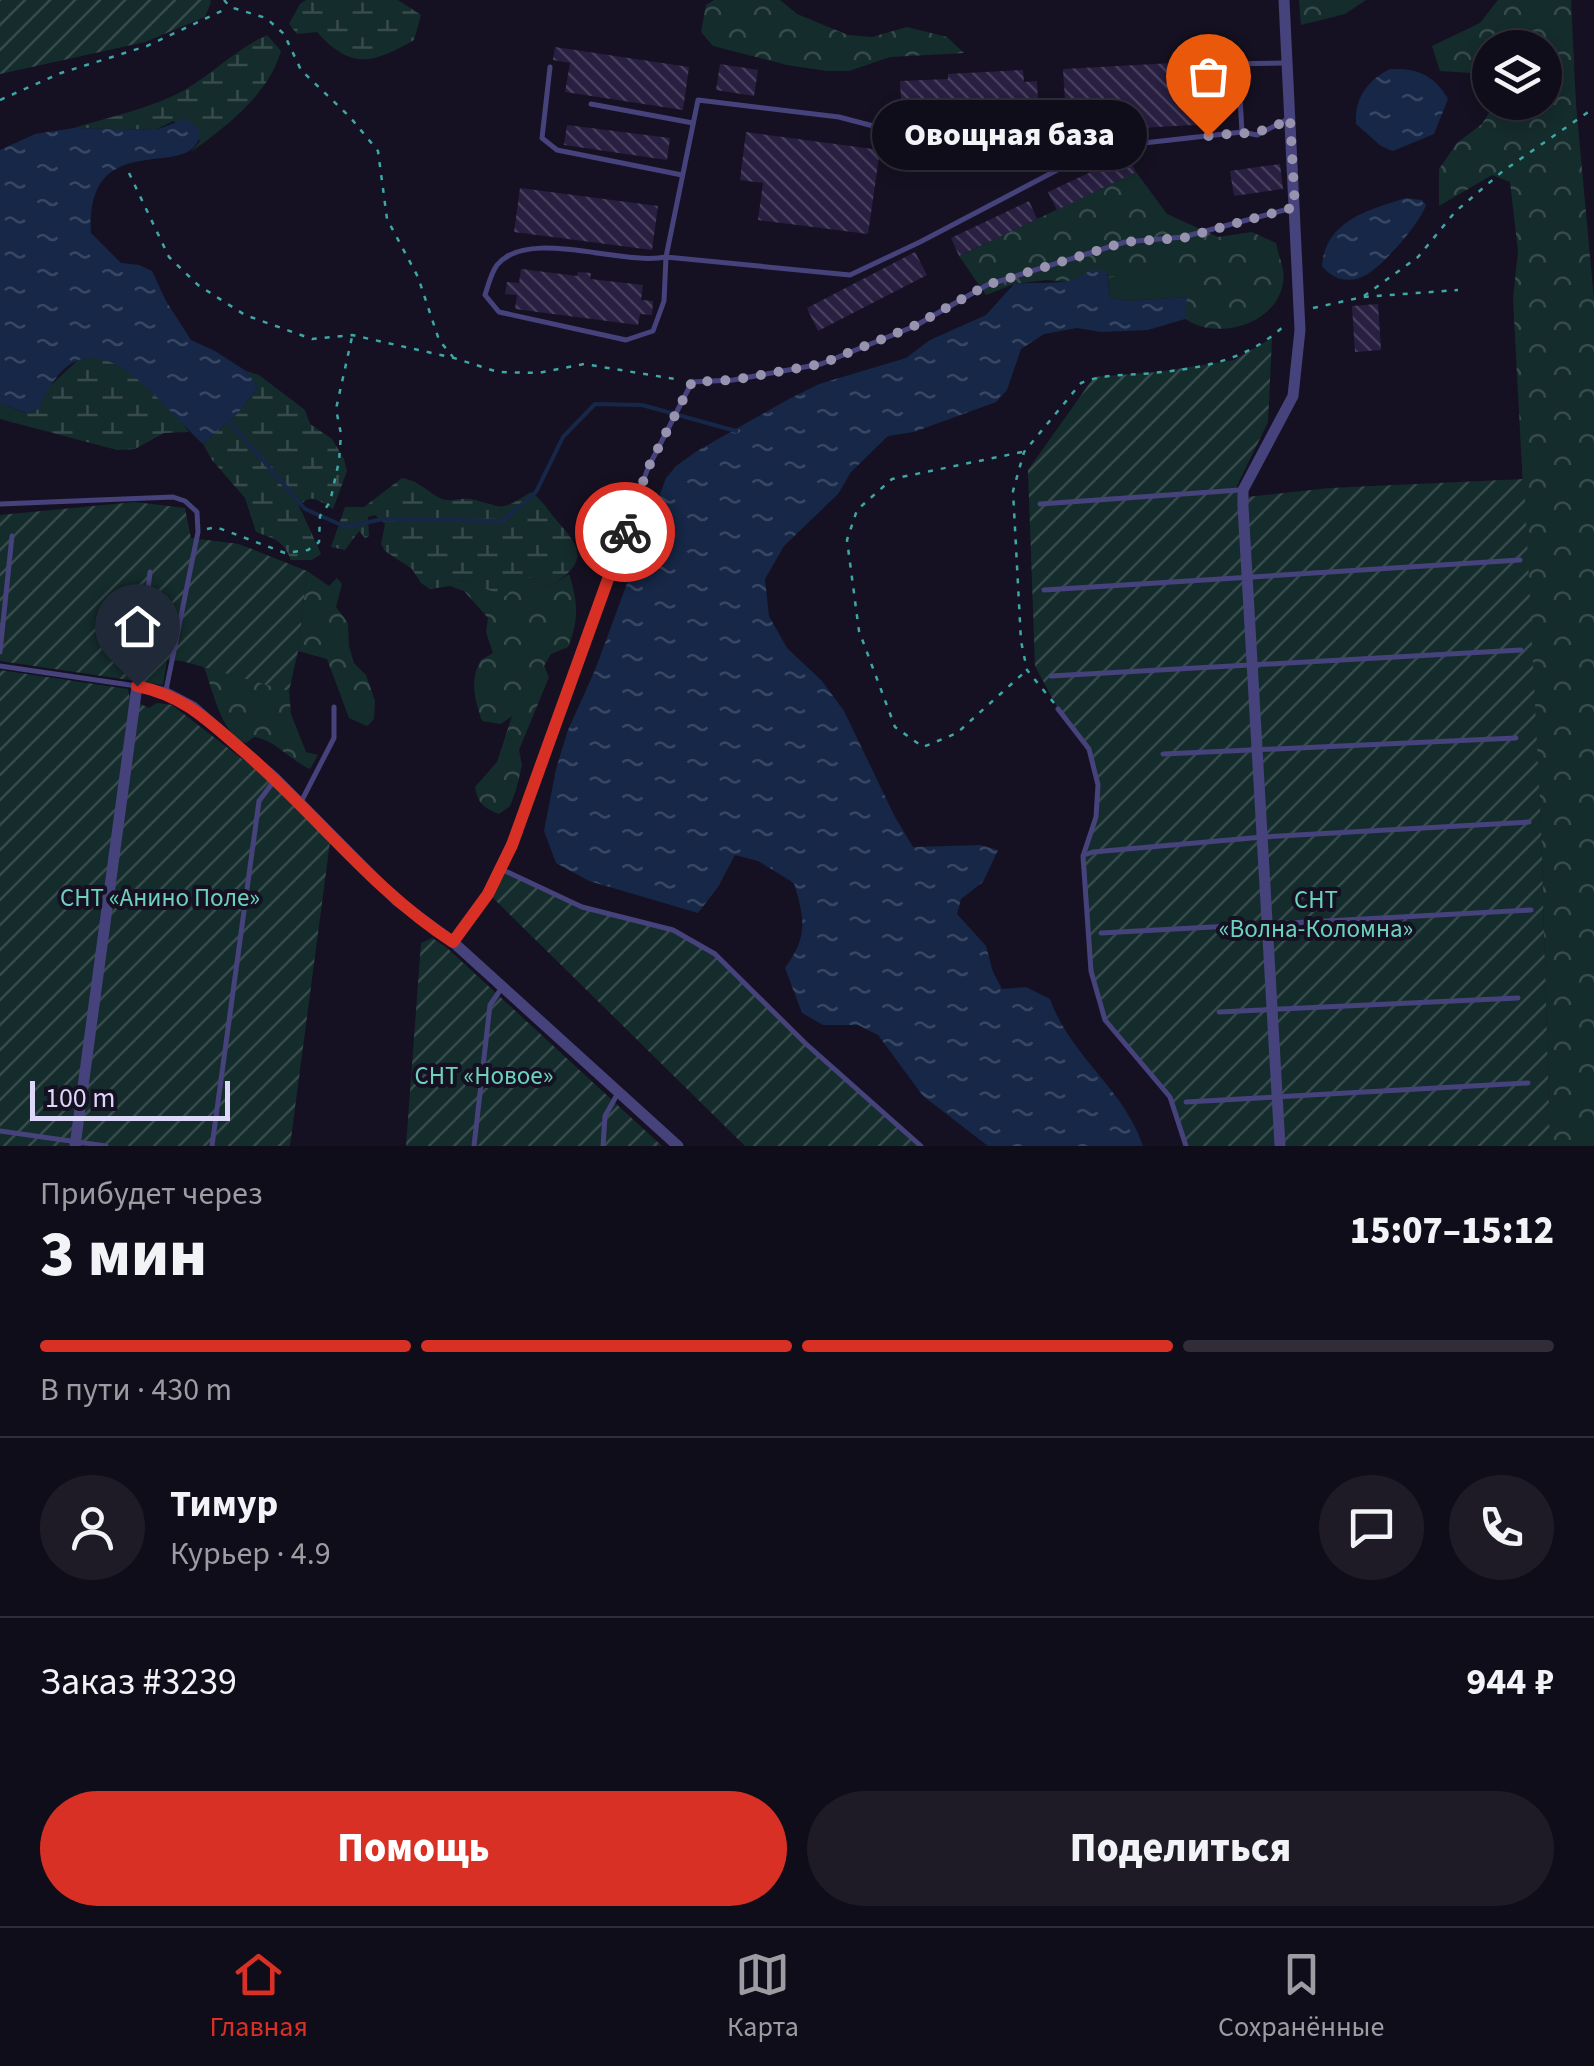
<!DOCTYPE html>
<html lang="ru">
<head>
<meta charset="utf-8">
<style>
	:root { --surface:#100d1a; --page:#1e1b27; --text:#f1f3f6; --muted:#9c9ca2; --line:#302d39; --accent:#d93025 }
	body { margin:0; font-family:"Source Sans 3",sans-serif; background:var(--page); color:var(--text); height:100vh; display:flex; flex-direction:column; font-size:38px; white-space:nowrap }
	* { box-sizing:border-box; margin:0 }
	p { font-size:32px; color:var(--muted) }
	.icon { flex:none; width:55px; height:55px; fill:none; stroke:currentColor; stroke-width:2; stroke-linecap:round; stroke-linejoin:round }
	.map { position:relative; height:1146px; overflow:hidden }
	.side { display:flex; flex-direction:column; background:var(--surface); flex:1 }
	.side>* { flex:none }
	.fabs { position:absolute; left:1472px; top:30px; display:grid; gap:20px }
	.fabs a { display:grid; place-items:center; width:90px; height:90px; border-radius:50%; background:var(--surface); box-shadow:0 5px 15px #0003,0 0 0 2px var(--line); font-size:50px }
	.scale { position:absolute; left:30px; bottom:25px; width:200px; box-sizing:border-box; padding-left:10px; border:5px solid #ddd7fa; border-top:0; font-size:28px; line-height:35px; white-space:nowrap; color:#ddd7fa; -webkit-text-stroke:8px #151122; paint-order:stroke }
	.pin { position:absolute; display:grid; place-items:center; width:85px; height:85px; color:#fff; margin:-102px -42px; border-radius:50% 50% 50% 0; rotate:-45deg; box-shadow:0 0 10px #0007 }
	.pin .icon { rotate:45deg }
	.courier { position:absolute; display:grid; place-items:center; width:100px; height:100px; margin:-50px; border:8px solid #d93025; border-radius:50%; background:#fff; color:#222; box-shadow:0 2px 12px #0007 }
	.bubble { position:absolute; height:70px; border-radius:35px; background:var(--surface); box-shadow:0 5px 15px #0003,0 0 0 2px var(--line); font-size:32px; font-weight:800; line-height:70px; text-align:center }
	.headline em { font-style:normal; font-weight:800 }
	.headline div { display:flex; flex-direction:column-reverse }
	.headline { display:flex; align-items:center; justify-content:space-between; height:170px; padding:0 40px }
	h1 { font-size:65px; font-weight:800; line-height:75px }
	.bar { display:grid; grid-template-columns:repeat(4,1fr); gap:15px 10px; align-content:center; height:120px; padding:0 40px }
	.bar i { height:12px; border-radius:8px; background:var(--line) }
	.bar .selected { background:var(--accent) }
	.bar p { grid-column:span 4 }
	.line { display:flex; align-items:center; gap:25px; padding:0 40px; border-top:2px solid var(--line) }
	.line div { flex:1 }
	.round { display:grid; place-items:center; flex:none; width:105px; height:105px; border-radius:52px; background:var(--page) }
	.primary-button { display:flex; gap:20px; margin-top:auto; padding:20px 40px }
	.primary-button a { flex:1; height:115px; border-radius:60px; background:var(--accent); color:#fff; font-size:40px; font-weight:800; line-height:115px; text-align:center }
	.primary-button a+a { background:var(--page); color:var(--text) }
	.tabs { display:flex; justify-content:space-around; align-items:center; height:140px; border-top:2px solid var(--line); background:var(--surface); font-size:28px; color:var(--muted) }
	.tabs a { display:grid; justify-items:center; gap:5px }
	.tabs .selected { color:var(--accent) }
	.map>svg:first-child { display:block }
	.grass { fill:#152c2c }
	.forest { fill:url(#forest-crowns) }
	.wetland { fill:url(#wetland-marsh) }
	.garden { fill:url(#garden-furrows) }
	.water { fill:url(#water-ripples) }
	.lines { fill:none; stroke-linecap:round; stroke-linejoin:round }
	.stream { stroke:#162747; stroke-width:4 }
	.building { fill:url(#building-back-hatch) }
	.path { stroke:#3da8a6; stroke-width:2.5; stroke-dasharray:5 8; stroke-linecap:butt }
	.service { stroke:#46427c; stroke-width:5 }
	.minor { stroke:#46427c; stroke-width:11 }
	.done { stroke:#9792ae; stroke-width:10; stroke-dasharray:0 18 }
	.route { stroke:#d93025; stroke-width:12 }
	.labels { text-anchor:middle; dominant-baseline:central; stroke-width:8; stroke-linejoin:round; paint-order:stroke }
	.park-label { font-size:25px; fill:#6cd2bd; stroke:#151122 }
</style>
</head>
<body>
<div class="map">
<svg width="1594" height="1146" viewBox="0 0 1594 1146">
	<defs>
		<pattern id="forest-crowns" width="20" height="18" patternUnits="userSpaceOnUse" patternTransform="scale(2.5)"><rect width="20" height="18" fill="#152c2c"/><path d="M2 6a3 3 0 1 1 6 0M12 15a3 3 0 1 1 6 0" fill="none" stroke="#374a4c"/></pattern>
		<pattern id="wetland-marsh" width="20" height="14" patternUnits="userSpaceOnUse" patternTransform="scale(2.5)"><rect width="20" height="14" fill="#152c2c"/><path d="M1 5h8M5 5V1M11 12h8M15 12V8" fill="none" stroke="#374a4c"/></pattern>
		<pattern id="garden-furrows" width="10" height="10" patternUnits="userSpaceOnUse" patternTransform="scale(2.5)"><rect width="10" height="10" fill="#152c2c"/><path d="M-1 1l2-2M0 10L10 0M9 11l2-2" fill="none" stroke="#374a4c"/></pattern>
		<pattern id="water-ripples" width="26" height="14" patternUnits="userSpaceOnUse" patternTransform="scale(2.5)"><rect width="26" height="14" fill="#162747"/><path d="M2 4q2-2 4 0t4 0M15 11q2-2 4 0t4 0" fill="none" stroke="#374662"/></pattern>
		<pattern id="building-back-hatch" width="6" height="6" patternUnits="userSpaceOnUse" patternTransform="scale(2.5)"><rect width="6" height="6" fill="#281f41"/><path d="M-1 5l2 2M0 0l6 6M5-1l2 2" fill="none" stroke="#473f5d"/></pattern>
	</defs>
	<rect width="100%" height="100%" fill="#151122"/>
	<polygon class="grass" points="1150,267 1164,268 1187,277 1187,297 1128,301 1110,298 1108,278"/>
	<g class="forest">
		<polygon points="714,0 780,0 797,14 848,35 872,37 907,27 947,37 964,53 890,57 849,71 827,71 787,65 713,46 701,32 706,5"/>
		<polygon points="1299,0 1366,0 1345,14 1301,25"/>
		<polygon points="1498,0 1571,0 1576,104 1594,300 1594,1146 1550,1146 1541,826 1513,299 1518,251 1510,182 1492,175 1439,206 1439,169 1457,143 1482,124 1495,103 1545,102 1545,48 1490,48 1490,77 1488,74 1440,71 1432,46 1480,23"/>
		<path d="M1136,172L1167,214L1218,237L1252,232L1276,243C1278,255 1286,271 1283,283C1276,325 1218,341 1185,319L1187,278C1150,262 1145,271 1108,278L1107,271L1073,282L1046,280L1014,284L986,295L959,256Z"/>
		<polygon points="307,571 329,586 337,578 342,584 336,607 348,623 349,646 354,663 366,675 375,701 374,719 367,726 349,718 327,659 298,651"/>
		<path d="M569,574C578,601 579,621 568,647L551,654L544,666L549,677L519,750L522,765L516,790L510,806L499,814C484,808 478,804 475,787L497,762L512,716L501,724L482,721C475,700 469,680 481,660L493,653L486,632L488,618L464,591L450,586L459,580L478,586L526,575L551,586Z"/>
		<path d="M203,665L289,691L291,714L306,752L318,755L310,769C289,760 276,740 254,737L246,743C220,734 213,688 203,665Z"/>
	</g>
	<g class="wetland">
		<path d="M306,0H398L421,15L414,40C372,64 351,70 317,32L297,34L289,24L300,4Z"/>
		<path d="M267,35L281,51C268,95 227,126 191,152L200,141L173,121L155,130L74,128C106,118 142,110 173,96C207,80 233,50 267,35Z"/>
		<path d="M82,356C126,355 165,399 189,432L164,433L135,449L117,450L0,419V403L25,413L39,409L47,389Z"/>
		<path d="M246,371L259,375L305,410L310,424L332,439L344,459L347,471L333,509C318,501 312,492 299,506L321,554L312,560H291C283,540 275,539 256,532L245,498L212,460L203,444L238,413L258,387Z"/>
		<path d="M402,478C419,481 424,489 438,497C449,504 459,497 470,499C505,506 497,514 531,492C543,500 548,511 558,522C584,551 586,563 551,586L526,575L515,579L514,587L506,596L460,580L450,586L430,589L421,583L412,569L385,551L381,544L385,524L375,515L368,517L369,536L365,538L359,531L345,550L331,547L345,507H364Z"/>
	</g>
	<g class="garden">
		<polygon points="0,0 210,0 211,2 205,17 145,42 0,74"/>
		<polygon points="1272,338 1268,422 1234,492 1247,497 1330,488 1524,479 1541,826 1550,1146 1186,1146 1170,1097 1105,1020 1091,971 1083,856 1096,817 1098,785 1089,749 1058,709 1035,666 1028,470 1094,377 1157,372 1234,360"/>
		<polygon points="135,502 185,508 191,538 239,544 307,571 298,651 289,691 182,661 167,660 163,685 0,661 0,515"/>
		<polygon points="0,670 128,689 130,699 149,708 157,703 172,705 267,778 330,842 290,1146 0,1146"/>
		<polygon points="501,869 582,907 673,930 715,954 805,1043 921,1146 745,1146 488,893"/>
		<polygon points="432,938 446,947 662,1146 406,1146 421,943"/>
	</g>
	<g class="water">
		<path d="M1390,69C1418,68 1434,75 1448,99L1434,134L1393,151L1381,146L1356,124C1354,98 1368,80 1390,69Z"/>
		<path d="M186,119L200,130C199,187 85,120 91,233L121,263L139,265L152,271L166,301L191,340L215,351L246,371L258,387L238,413L203,444C154,399 86,296 39,409L26,413L0,403V150L35,134L74,128L155,130Z"/>
		<path d="M1406,198L1422,200L1426,205C1420,224 1381,268 1364,276C1348,284 1332,279 1322,266C1325,221 1368,210 1406,198Z"/>
		<path d="M1090,270L1107,271L1110,298L1128,301L1187,297L1185,319L1148,330L1101,332L1077,328L1044,334L1021,349L1007,390L996,402L914,432L888,436L851,472L838,494L784,546L765,579L769,616L787,648L822,681L844,711L895,817L913,847L980,845L998,850L983,882L961,899L957,914L986,946L993,972L1002,989L1026,987L1050,999C1070,1056 1125,1090 1143,1146H988L923,1096L878,1035L858,1025H823L802,1013L785,968C808,936 805,920 794,883L758,861L735,855L718,887L698,913L589,881L556,863L544,831L556,769L568,730L595,670L666,478L676,466L697,451L787,400L819,384L906,358L930,340L986,315L1014,284C1040,281 1071,288 1090,270Z"/>
	</g>
	<g class="lines">
		<polyline class="stream" points="229,421 305,509 346,527 383,519 503,521 536,492 563,437 595,404 642,405 736,431"/>
	</g>
	<g class="building">
		<polygon points="555,47 689,67 683,110 565,92 570,63 553,60"/>
		<polygon points="1209,61 1212,124 1067,132 1063,69"/>
		<polygon points="720,64 758,70 754,96 716,90"/>
		<polygon points="1023,70 1024,82 1037,81 1039,124 1026,125 1027,134 951,138 939,128 938,113 902,115 900,81 948,79 948,74"/>
		<polygon points="567,125 670,138 667,160 564,145"/>
		<polygon points="746,132 880,150 868,234 758,220 763,183 740,180"/>
		<polygon points="1127,155 1136,172 1057,210 1048,192"/>
		<polygon points="1280,164 1283,189 1234,196 1230,171"/>
		<polygon points="520,188 658,206 652,250 514,232"/>
		<polygon points="1029,201 1037,219 959,256 951,238"/>
		<polygon points="915,252 927,275 818,331 807,308"/>
		<polygon points="521,269 577,276 578,272 591,273 590,279 643,285 641,300 653,301 652,315 640,314 638,325 515,309 517,295 505,294 507,282 519,283"/>
		<polygon points="1378,304 1381,350 1355,352 1352,306"/>
	</g>
	<g class="lines">
		<g class="path">
			<polyline points="224,0 230,7 266,18 284,34 301,70 350,117 378,151 387,219 418,277 439,340 453,357"/>
			<polyline points="0,100 61,73 147,46 228,8"/>
			<polyline points="129,173 169,257 198,285 245,315 312,339 352,335 454,358 498,372 538,373 584,364 681,380"/>
			<polyline points="1364,296 1418,257 1455,212 1503,171 1594,108"/>
			<polyline points="1313,308 1363,297 1458,290"/>
			<polyline points="1022,452 892,479 857,510 847,540 859,631 895,727 923,747 957,733 1027,670"/>
			<polyline points="207,529 216,527 285,553 308,550 319,542 320,516 330,502 339,461 341,434 336,409 352,337"/>
			<path d="M1054,703L1027,670L1021,641L1013,491L1024,452L1081,383C1100,375 1122,375 1142,374C1197,369 1245,363 1286,324"/>
		</g>
		<g class="service">
			<polyline points="1238,63 1242,132 1257,135 1286,120"/>
			<polyline points="1222,64 1285,63"/>
			<polyline points="550,67 542,138 557,150 682,175"/>
			<polyline points="591,104 693,123"/>
			<path d="M1101,147L920,242L850,275L666,257L664,301L653,331L626,340L499,312L485,295C488,286 491,273 497,265C528,227 621,266 666,257L698,100L839,117L953,147H1108L1242,132"/>
			<polyline points="0,504 173,497 185,501 197,512 198,532 166,690"/>
			<polyline points="1040,504 1240,490"/>
			<polyline points="1044,590 1520,560"/>
			<polyline points="0,652 12,536"/>
			<polyline points="0,666 137,686 150,572"/>
			<polyline points="1051,676 1521,650"/>
			<polyline points="1058,709 1089,749 1098,785 1096,817 1083,856 1091,971 1105,1020 1170,1097 1186,1146"/>
			<polyline points="1163,754 1516,738"/>
			<polyline points="302,800 334,738 334,707"/>
			<polyline points="1084,855 1093,852 1263,837 1529,822"/>
			<polyline points="501,869 582,907 673,930 715,954 805,1043 921,1146"/>
			<polyline points="1101,933 1531,910"/>
			<polyline points="454,940 488,893 512,845 648,468 692,382 733,380 821,364 915,326 987,285 1125,242 1183,237 1292,208"/>
			<polyline points="1219,1012 1518,998"/>
			<polyline points="1186,1102 1528,1083"/>
			<polyline points="0,1131 106,1146"/>
			<polyline points="212,1146 259,801 274,781"/>
			<polyline points="474,1146 490,1005 501,989"/>
			<polyline points="603,1146 605,1116 618,1093"/>
		</g>
		<g class="minor">
			<polyline points="75,1146 137,686 166,693 193,707 276,779 396,900 453,942 678,1146"/>
			<polyline points="1280,1146 1243,506 1243,490 1293,396 1300,330 1284,0"/>
		</g>
	</g>
	<g class="lines">
		<path class="done" d="M625,532L648,468L692,382L733,380L821,364L914,326L987,285L1125,242L1183,238L1295,207L1290,118C1258,138 1244,131 1208,136"/>
		<path class="route" d="M137,686C184,696 206,719 241,749C314,811 372,890 453,942L488,894L512,845L625,532"/>
	</g>
	<g class="labels">
		<g class="park-label">
			<text x="160" y="898">СНТ «Анино Поле»</text>
			<text x="1316" y="900">СНТ<tspan x="1316" dy="29">«Волна-Коломна»</tspan></text>
			<text x="484" y="1076">СНТ «Новое»</text>
		</g>
	</g>
</svg>
<div class="fabs">
<a><svg class="icon" aria-label="layers" viewBox="0 0 24 24"><path d="M12 4l9 5-9 5-9-5zM3 14l9 5 9-5"/></svg></a>
</div>
<div class="scale">100 m</div>
<div class="pin" style="left:1208px;top:136px;background:#ea580c"><svg class="icon" aria-label="bag" viewBox="0 0 24 24"><path d="M5 8h14l-1 12H6zM9 8a3 3 0 0 1 6 0"/></svg></div>
<div class="pin" style="left:137px;top:686px;background:#1f2937"><svg class="icon" aria-label="home" viewBox="0 0 24 24"><path d="M3 11l9-7 9 7M6 9v11h12V9"/></svg></div>
<div class="courier" style="left:625px;top:532px"><svg class="icon" aria-label="bike" viewBox="0 0 24 24"><circle cx="6" cy="16" r="4"/><circle cx="18" cy="16" r="4"/><path d="M6 16l4-8h5l3 8M10 8l3 8H6M13 5h3"/></svg></div>
<div class="bubble" style="left:872px;top:100px;width:275px">Овощная база</div>
</div>
<section class="side">
<div class="headline"><div><h1>3 мин</h1><p>Прибудет через</p></div><em>15:07–15:12</em></div>
<div class="bar"><i class="selected"></i><i class="selected"></i><i class="selected"></i><i></i><p>В пути · 430 m</p></div>
<div class="line" style="height:180px"><a class="round"><svg class="icon" aria-label="person" viewBox="0 0 24 24"><circle cx="12" cy="8" r="4"/><path d="M4 21q1-7 8-7t8 7"/></svg></a><div><b>Тимур</b><p>Курьер · 4.9</p></div><a class="round"><svg class="icon" aria-label="chat" viewBox="0 0 24 24"><path d="M4 5h16v11H9l-5 4z"/></svg></a><a class="round"><svg class="icon" aria-label="phone" viewBox="0 0 24 24"><path d="M5 4h4l2 5-3 2q2 4 5 5l2-3 5 2v4C11 20 4 13 5 4z"/></svg></a></div>
<div class="line" style="height:130px"><div>Заказ #3239</div><b>944 ₽</b></div>
<div class="primary-button"><a>Помощь</a><a>Поделиться</a></div>
</section>
<nav class="tabs">
<a class="selected"><svg class="icon" aria-label="home" viewBox="0 0 24 24"><path d="M3 11l9-7 9 7M6 9v11h12V9"/></svg>Главная</a>
<a><svg class="icon" aria-label="map" viewBox="0 0 24 24"><path d="M3 6l6-2 6 2 6-2v14l-6 2-6-2-6 2zM9 4v14M15 6v14"/></svg>Карта</a>
<a><svg class="icon" aria-label="saved" viewBox="0 0 24 24"><path d="M7 4h10v16l-5-4-5 4z"/></svg>Сохранённые</a>
</nav>
</body>
</html>
